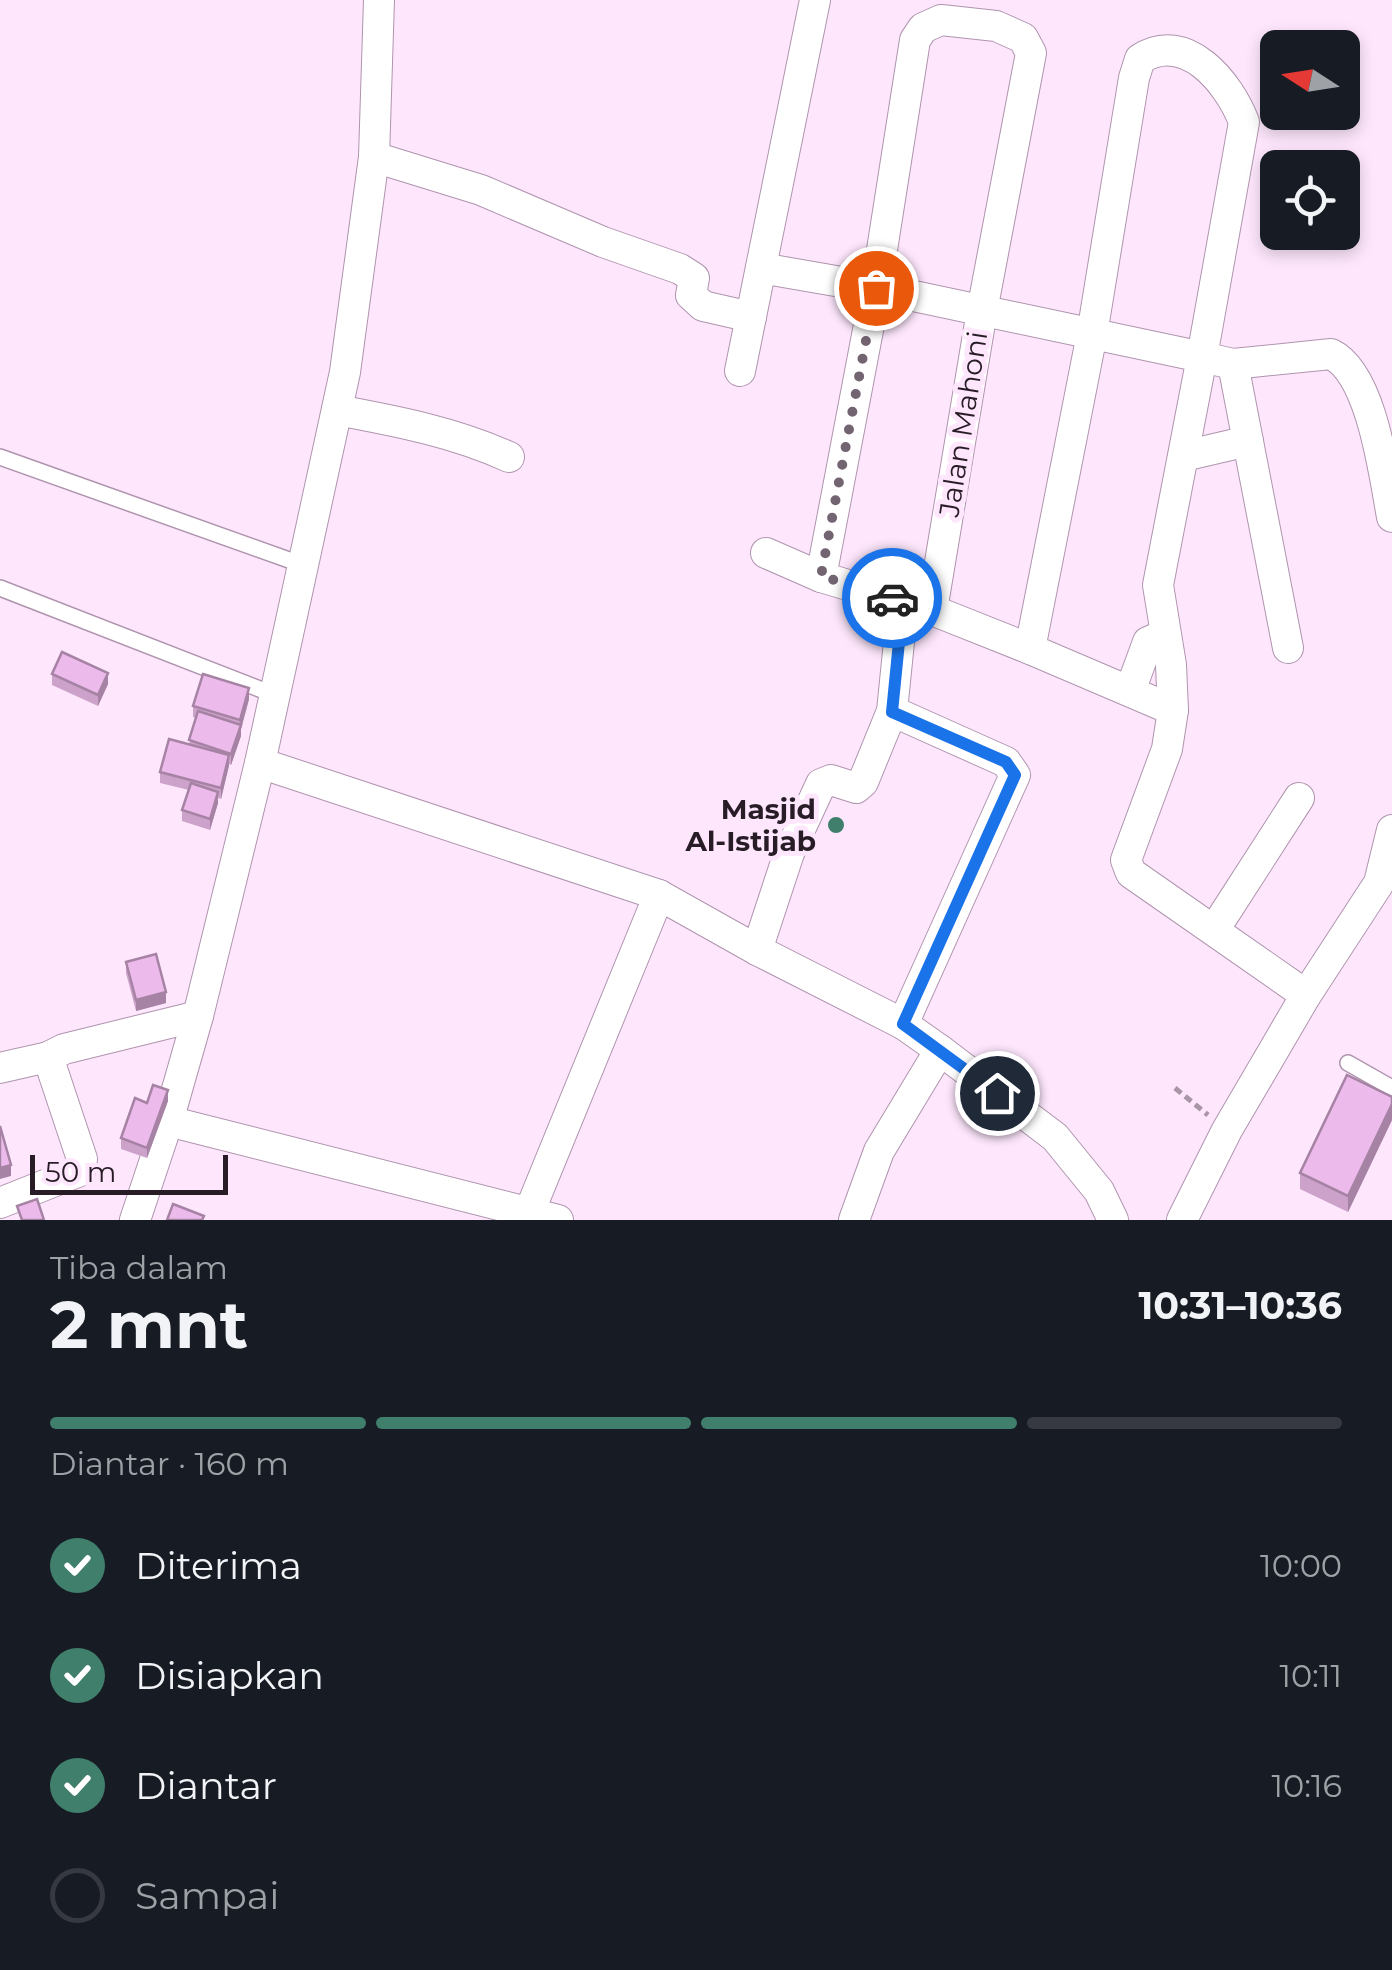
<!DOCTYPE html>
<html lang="id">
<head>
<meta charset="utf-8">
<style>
	:root { --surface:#171b24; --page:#242831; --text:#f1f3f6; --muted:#9ea1a6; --line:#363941; --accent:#407f6c }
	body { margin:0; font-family:Montserrat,sans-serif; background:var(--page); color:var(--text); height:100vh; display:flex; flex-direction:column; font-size:38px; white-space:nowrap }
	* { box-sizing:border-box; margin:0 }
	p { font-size:32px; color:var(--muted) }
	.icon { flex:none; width:55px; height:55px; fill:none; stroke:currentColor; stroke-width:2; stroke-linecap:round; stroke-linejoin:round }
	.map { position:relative; height:1220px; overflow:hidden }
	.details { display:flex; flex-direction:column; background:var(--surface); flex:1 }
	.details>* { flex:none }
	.needle { width:65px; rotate:282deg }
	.tools { position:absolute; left:1260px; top:30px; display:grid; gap:20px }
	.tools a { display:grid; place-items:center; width:100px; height:100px; border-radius:15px; background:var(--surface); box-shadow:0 5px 15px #0003; font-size:50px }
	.scale { position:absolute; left:30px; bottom:25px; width:198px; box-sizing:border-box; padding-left:10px; border:5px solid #281d27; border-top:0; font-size:28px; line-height:35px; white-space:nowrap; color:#281d27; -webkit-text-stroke:8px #fee7fd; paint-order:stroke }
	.pin { position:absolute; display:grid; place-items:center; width:85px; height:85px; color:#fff; margin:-42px; border:5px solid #fff; border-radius:50%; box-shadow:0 2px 10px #0007 }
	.courier { position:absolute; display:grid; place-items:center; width:100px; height:100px; margin:-50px; border:8px solid #1a73e8; border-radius:50%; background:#fff; color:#222; box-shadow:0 2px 12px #0007 }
	.head em { font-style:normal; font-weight:700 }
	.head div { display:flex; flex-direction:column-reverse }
	.head { display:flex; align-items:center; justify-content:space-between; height:170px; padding:0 50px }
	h1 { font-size:65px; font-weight:700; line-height:75px }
	.bar { display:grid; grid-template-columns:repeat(4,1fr); gap:15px 10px; align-content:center; height:120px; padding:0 50px }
	.bar i { height:12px; border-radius:8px; background:var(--line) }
	.bar .current { background:var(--accent) }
	.bar p { grid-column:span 4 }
	ol { padding:0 50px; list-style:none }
	li { display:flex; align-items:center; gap:30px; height:110px }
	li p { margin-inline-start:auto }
	li .icon { padding:10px; border-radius:50%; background:var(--accent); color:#fff; stroke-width:4 }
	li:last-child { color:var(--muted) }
	li i { width:55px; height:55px; border:5px solid var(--line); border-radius:50% }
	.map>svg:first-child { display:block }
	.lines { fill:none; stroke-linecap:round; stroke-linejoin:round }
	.service-casing { stroke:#af94ae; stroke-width:18 }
	.minor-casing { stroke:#af94ae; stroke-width:32 }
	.path { stroke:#a896a7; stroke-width:5; stroke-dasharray:8 5; stroke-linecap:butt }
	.service { stroke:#fff; stroke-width:15 }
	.minor { stroke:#fff; stroke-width:30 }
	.wall { fill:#cca1ca }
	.shaded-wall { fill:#a683a4 }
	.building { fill:#edbbeb; stroke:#a683a4; stroke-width:2.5 }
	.done { stroke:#736472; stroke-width:10; stroke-dasharray:0 18 }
	.route { stroke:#1a73e8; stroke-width:12 }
	.poi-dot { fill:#407f6c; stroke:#fee7fd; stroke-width:4 }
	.labels { text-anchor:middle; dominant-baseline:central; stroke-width:10; stroke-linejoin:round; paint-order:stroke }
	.street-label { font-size:28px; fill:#281d27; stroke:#fee7fd }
	.poi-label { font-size:28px; font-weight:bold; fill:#281d27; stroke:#fee7fd; text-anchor:end }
</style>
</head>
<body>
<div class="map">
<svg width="1392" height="1220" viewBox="0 0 1392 1220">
	<rect width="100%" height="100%" fill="#fee7fd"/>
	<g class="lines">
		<defs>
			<g id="service">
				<polyline points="0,457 303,565"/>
				<polyline points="0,588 275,695"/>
				<polyline points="1348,1063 1392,1088"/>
			</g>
			<g id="minor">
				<polyline points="374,157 481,190 603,242 680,269 694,278 691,295 703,306 751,317"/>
				<polyline points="761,268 876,288 1202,357 1158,585 1171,665 1173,710 1167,749 1126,860 1131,873 1306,995 1227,1130 1182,1220"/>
				<path d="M1233,364L1331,354C1372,374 1384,474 1392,517"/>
				<polyline points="740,371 815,0"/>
				<path d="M337,410C396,421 454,432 509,457"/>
				<polyline points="1184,456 1248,441"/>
				<polyline points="766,553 821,577"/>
				<polyline points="932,610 821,577 876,288 915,40 923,28 941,20 996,26 1023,38 1031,53 982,311 932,610 1030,649"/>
				<polyline points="1130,691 1148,642 1164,635"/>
				<path d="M1173,710L1030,649L1092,334L1134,78L1140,59C1186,29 1229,83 1244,122L1202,357L1233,364L1288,648"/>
				<polyline points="892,711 1006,762 1015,775 903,1024"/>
				<polyline points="260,763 345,372 374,157 379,0"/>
				<polyline points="1214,930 1299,798"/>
				<polyline points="757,950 789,853 821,784 831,780 856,788 863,782 892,711 903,602"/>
				<polyline points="1306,995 1379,883 1392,830"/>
				<polyline points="0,1068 48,1057"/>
				<polyline points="168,1121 198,1016 260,763 659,895"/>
				<polyline points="0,1203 80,1171 82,1159 48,1057 64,1049 198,1016"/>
				<polyline points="135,1220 168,1121 558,1220"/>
				<polyline points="526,1220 659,895 757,950 903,1024 940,1050 1055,1137 1099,1191 1113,1220"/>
				<polyline points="854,1220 879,1151 940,1050"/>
			</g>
		</defs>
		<use href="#service" class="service-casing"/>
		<use href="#minor" class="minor-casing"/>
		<polyline class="path" points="1175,1088 1208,1115"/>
		<use href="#service" class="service"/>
		<use href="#minor" class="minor"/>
	</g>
	<g class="wall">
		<polygon points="52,674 108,684 98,706 52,685"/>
		<polygon points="249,699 241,729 241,736 231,765 229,764 221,799 218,798 218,803 210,830 182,821 182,810 189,790 160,783 160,772 189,745 196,718 193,717 193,706"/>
		<polygon points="126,962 166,1003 136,1011 126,973"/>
		<polygon points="1392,1097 1392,1120 1348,1212 1300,1189 1300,1173"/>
		<polygon points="168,1101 147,1158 121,1149 121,1138 147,1103"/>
	</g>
	<g class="shaded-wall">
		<polygon points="108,673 108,684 98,706 98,695"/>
		<polygon points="249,688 249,699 241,729 241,736 231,765 231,754"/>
		<polygon points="229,755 229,766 221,799 221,788"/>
		<polygon points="218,792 218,803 210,830 210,819"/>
		<polygon points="166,992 166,1003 136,1011 136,1000"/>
		<polygon points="168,1090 168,1101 147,1158 147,1148"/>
		<polygon points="1392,1104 1392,1120 1348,1212 1348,1196"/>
		<polygon points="11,1165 11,1176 0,1179 0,1168"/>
	</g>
	<g class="building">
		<polygon points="62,652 108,673 98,695 52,674"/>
		<polygon points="203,674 249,688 240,720 193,706"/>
		<polygon points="198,711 241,725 231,754 189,740"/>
		<polygon points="169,739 229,755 221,788 160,772"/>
		<polygon points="191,783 218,792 210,819 182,810"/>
		<polygon points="156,954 166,992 136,1000 126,962"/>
		<polygon points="1347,1075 1392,1097 1392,1104 1348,1196 1300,1173"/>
		<polygon points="153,1085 168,1090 147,1148 121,1138 135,1098 147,1103"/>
		<polygon points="0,1126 11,1165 0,1168"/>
		<polygon points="37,1199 44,1220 22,1220 17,1206"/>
		<polygon points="173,1204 204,1216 202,1220 167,1220"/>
	</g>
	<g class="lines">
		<polyline class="done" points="876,288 821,576 892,598"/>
		<polyline class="route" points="892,598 903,602 892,712 1006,762 1015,775 903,1024 997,1093"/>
	</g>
	<circle class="poi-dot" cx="836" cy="825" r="10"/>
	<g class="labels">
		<g class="street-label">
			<text transform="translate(963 424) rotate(-81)">Jalan Mahoni</text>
		</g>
		<g class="poi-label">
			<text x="816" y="809">Masjid<tspan x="816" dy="32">Al-Istijab</tspan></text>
		</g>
	</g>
</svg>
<div class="tools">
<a><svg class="needle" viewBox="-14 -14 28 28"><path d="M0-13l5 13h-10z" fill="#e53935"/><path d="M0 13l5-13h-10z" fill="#9ea1a6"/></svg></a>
<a><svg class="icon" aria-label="locate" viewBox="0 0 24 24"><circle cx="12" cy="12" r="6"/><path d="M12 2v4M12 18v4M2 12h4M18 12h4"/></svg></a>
</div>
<div class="scale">50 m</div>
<div class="pin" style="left:876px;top:288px;background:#ea580c"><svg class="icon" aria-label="bag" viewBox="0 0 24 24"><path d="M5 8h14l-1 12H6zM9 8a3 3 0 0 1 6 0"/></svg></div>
<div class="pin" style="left:997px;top:1093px;background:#1f2937"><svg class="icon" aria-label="home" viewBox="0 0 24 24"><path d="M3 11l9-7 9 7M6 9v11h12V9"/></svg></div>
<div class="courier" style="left:892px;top:598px"><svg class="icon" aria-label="car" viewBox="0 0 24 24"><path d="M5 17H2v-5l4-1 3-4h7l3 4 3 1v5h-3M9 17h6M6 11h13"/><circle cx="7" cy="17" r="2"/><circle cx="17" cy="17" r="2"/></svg></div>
</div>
<section class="details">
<div class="head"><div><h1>2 mnt</h1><p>Tiba dalam</p></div><em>10:31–10:36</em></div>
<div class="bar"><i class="current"></i><i class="current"></i><i class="current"></i><i></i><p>Diantar · 160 m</p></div>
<ol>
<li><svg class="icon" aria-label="check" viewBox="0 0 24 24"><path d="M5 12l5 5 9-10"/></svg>Diterima<p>10:00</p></li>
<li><svg class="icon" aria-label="check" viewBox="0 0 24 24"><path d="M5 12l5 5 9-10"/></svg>Disiapkan<p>10:11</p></li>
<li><svg class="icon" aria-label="check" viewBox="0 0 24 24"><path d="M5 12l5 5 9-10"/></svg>Diantar<p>10:16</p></li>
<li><i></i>Sampai</li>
</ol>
</section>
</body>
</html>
